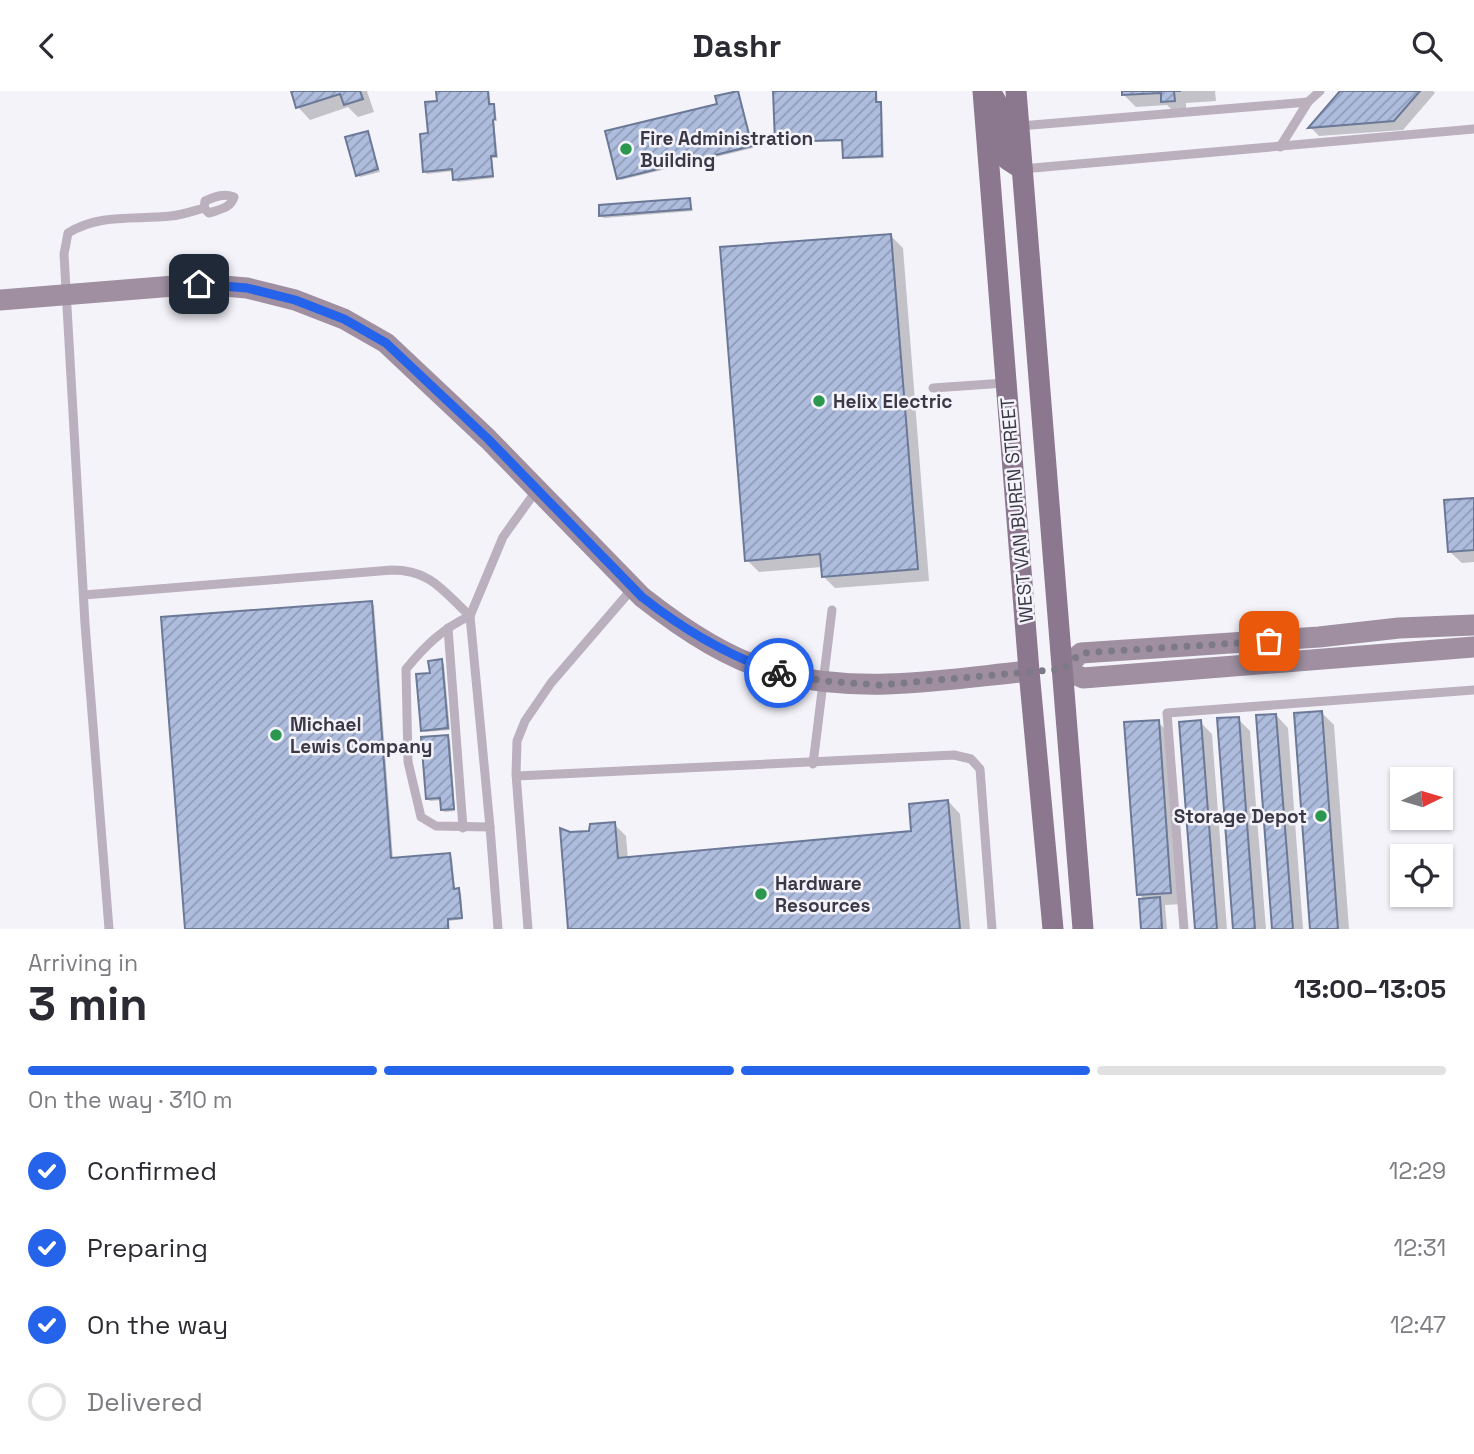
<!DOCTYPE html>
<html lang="en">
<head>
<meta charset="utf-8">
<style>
	:root { --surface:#fff; --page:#f2f2f3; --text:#2b2b33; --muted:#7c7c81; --line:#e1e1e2; --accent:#2563eb }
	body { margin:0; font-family:"Space Grotesk",sans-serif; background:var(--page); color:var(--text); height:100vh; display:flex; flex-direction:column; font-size:26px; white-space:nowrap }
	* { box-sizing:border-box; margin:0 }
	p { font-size:23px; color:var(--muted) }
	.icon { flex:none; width:38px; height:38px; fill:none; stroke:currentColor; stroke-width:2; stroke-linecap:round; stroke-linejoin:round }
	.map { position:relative; height:838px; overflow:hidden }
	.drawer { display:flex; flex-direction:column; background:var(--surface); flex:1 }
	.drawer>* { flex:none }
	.needle { width:46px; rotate:85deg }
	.buttons { position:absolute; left:1390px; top:676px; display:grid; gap:14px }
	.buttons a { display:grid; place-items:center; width:63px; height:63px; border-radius:0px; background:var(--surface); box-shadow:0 2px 5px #0004; font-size:35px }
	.pin { position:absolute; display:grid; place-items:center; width:60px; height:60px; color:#fff; margin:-30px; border-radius:14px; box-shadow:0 4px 10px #0006 }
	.courier { position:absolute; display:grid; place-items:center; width:70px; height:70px; margin:-35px; border:5px solid #2563eb; border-radius:50%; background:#fff; color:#222; box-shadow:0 2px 9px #0007 }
	.head em { font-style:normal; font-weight:700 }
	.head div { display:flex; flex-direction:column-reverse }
	.head { display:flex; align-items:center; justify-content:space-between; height:119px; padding:0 28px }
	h1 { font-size:46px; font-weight:700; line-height:52px }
	.bar { display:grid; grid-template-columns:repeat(4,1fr); gap:10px 7px; align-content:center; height:84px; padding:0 28px }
	.bar i { height:9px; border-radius:5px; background:var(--line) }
	.bar .active { background:var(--accent) }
	.bar p { grid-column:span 4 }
	ol { padding:0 28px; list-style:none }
	li { display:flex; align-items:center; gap:21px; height:77px }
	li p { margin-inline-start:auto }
	li .icon { padding:7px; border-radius:50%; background:var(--accent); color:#fff; stroke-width:4 }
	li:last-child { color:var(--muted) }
	li i { width:38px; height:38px; border:4px solid var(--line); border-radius:50% }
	header { display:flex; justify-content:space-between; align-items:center; height:91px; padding:0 28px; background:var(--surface); font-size:32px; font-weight:700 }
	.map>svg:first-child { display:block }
	.shadow { fill:#0003 }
	.building { fill:url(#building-hatch); stroke:#6b7997; stroke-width:2 }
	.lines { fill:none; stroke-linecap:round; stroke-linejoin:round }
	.lane { stroke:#bbb0bd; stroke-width:9 }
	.secondary { stroke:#9f8fa1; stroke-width:21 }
	.primary { stroke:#8b778e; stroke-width:21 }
	.done { stroke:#7c7a86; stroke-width:7; stroke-dasharray:0 12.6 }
	.route { stroke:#2563eb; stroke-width:9 }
	.poi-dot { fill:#2b974f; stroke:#f4f3fa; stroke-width:2.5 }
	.labels { text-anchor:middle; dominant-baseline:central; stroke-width:5; stroke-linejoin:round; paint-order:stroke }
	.poi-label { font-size:19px; font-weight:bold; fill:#3b3947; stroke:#f4f3fa; text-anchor:start }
	.street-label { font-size:19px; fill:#3b3947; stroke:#f4f3fa }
</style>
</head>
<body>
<header><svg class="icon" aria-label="back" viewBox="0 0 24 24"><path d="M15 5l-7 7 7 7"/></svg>Dashr<svg class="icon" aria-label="search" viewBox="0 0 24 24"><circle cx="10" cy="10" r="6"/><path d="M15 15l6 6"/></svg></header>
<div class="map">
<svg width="1474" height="838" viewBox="0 0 1474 838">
	<defs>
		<pattern id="building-hatch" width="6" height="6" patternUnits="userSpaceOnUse" patternTransform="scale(1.75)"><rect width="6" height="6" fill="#aebdde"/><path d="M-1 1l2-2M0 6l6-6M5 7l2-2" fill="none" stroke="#8f9bb6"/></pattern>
	</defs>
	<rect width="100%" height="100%" fill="#f4f3fa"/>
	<g class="shadow">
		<polygon points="293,0 367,0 374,21 358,26 348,16 310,29 298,16"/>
		<polygon points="438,0 489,0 491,15 495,17 497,30 494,30 498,67 492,67 494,87 457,91 454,80 427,83 425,80 430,43 439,11"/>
		<polygon points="775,0 877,0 878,13 882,15 884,67 847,68 844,66 844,50 779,52 777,50"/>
		<polygon points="1124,0 1215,0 1216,10 1186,12 1186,22 1175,22 1167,14 1136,16 1124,4"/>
		<polygon points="1342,0 1433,0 1435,2 1403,39 1319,45 1311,37"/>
		<polygon points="738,2 753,57 621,89 619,87"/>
		<polygon points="367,42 380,81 360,86 358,84"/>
		<polygon points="690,109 693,120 604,127 601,125"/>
		<polygon points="891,145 903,157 929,490 835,497 823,485 822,476 759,481 747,469"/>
		<polygon points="1474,409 1474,471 1462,472 1449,460"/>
		<polygon points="371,512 374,514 393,768 450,764 452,767 455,800 461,802 463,828 449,830 450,838 187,838 163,528"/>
		<polygon points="441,570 444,573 450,639 425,641 423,639 431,584"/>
		<polygon points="1321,621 1334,634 1349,838 1312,838 1296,623"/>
		<polygon points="1276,624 1288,637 1303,838 1274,838 1257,626"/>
		<polygon points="1238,628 1250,640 1266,838 1235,838 1219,629"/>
		<polygon points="1158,631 1170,643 1183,813 1165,814 1167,838 1142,838 1140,809 1145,809 1139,803"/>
		<polygon points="1200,631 1212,643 1227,838 1197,838 1181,632"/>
		<polygon points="447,646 450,648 455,720 445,721 442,719 442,709 430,710 428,708"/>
		<polygon points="948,710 960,723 970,838 570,838 562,739 570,743 590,742 614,733 626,745 628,768 913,741"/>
	</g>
	<g class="building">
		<polygon points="291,0 360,0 363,8 344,14 340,3 296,17"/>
		<polygon points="436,0 488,0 489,13 494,13 495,28 493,29 496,65 491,65 493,85 453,89 452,78 423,81 420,43 428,42 425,11 437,10"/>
		<polygon points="738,0 752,55 617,88 605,40 717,13 715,5"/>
		<polygon points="773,0 876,0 876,11 881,11 882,65 843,67 842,49 775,51"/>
		<polygon points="1122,0 1181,0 1174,0 1175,10 1161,11 1161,2 1122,4"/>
		<polygon points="1340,0 1420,0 1394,30 1308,37"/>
		<polygon points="368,40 378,78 356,85 345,46"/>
		<polygon points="690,107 691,118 599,125 599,114"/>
		<polygon points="891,143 918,478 822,486 820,463 745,470 720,156"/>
		<polygon points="1474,407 1474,459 1448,461 1444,409"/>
		<polygon points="372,510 391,767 450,762 454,798 459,797 462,827 448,828 448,838 185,838 161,526"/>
		<polygon points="442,568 448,637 421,640 416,583 430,582 428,570"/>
		<polygon points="1322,620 1338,838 1310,838 1294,622"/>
		<polygon points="1276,623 1293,838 1272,838 1256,624"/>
		<polygon points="1239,626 1255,838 1233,838 1217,627"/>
		<polygon points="1159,629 1171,802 1137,804 1124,631"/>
		<polygon points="1201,629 1217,838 1195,838 1179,631"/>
		<polygon points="448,644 454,718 441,719 440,707 426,708 421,646"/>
		<polygon points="948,709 960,838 568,838 560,737 570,741 589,740 590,733 615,731 618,767 911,740 909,713"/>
		<polygon points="1160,806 1162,838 1141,838 1139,808"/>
	</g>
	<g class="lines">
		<g class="lane">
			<polyline points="1020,35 1308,11"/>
			<polyline points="1280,56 1308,11 1320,0"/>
			<polyline points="1022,78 1474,38"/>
			<polyline points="933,297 1005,292"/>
			<path d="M84,504L392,479C431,479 443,500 470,525L490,736"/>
			<polyline points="448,537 463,737"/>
			<polyline points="813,673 832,519"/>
			<polyline points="517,685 954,664 971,668 980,678 992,838"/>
			<path d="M109,838L85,533L64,163L68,142C100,122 135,129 171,125C182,124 193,120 204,117L205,110C215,106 223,102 234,106C230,118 220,118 209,122L204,117"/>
			<path d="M498,838L490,736L436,735L421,726L408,671L406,578C425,555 443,537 470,525L503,446L536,400"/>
			<polyline points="528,838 516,683 517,650 525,630 551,592 632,498"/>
			<polyline points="1184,838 1167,622 1474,599"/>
		</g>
		<g class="secondary">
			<path d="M0,209L199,193L247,197L295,209L344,228L386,252L488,348L642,506C684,539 733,572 786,584C866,603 949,588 1029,580"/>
			<polyline points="1474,534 1399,537 1319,546 1081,562 1063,578 1083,587 1474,556"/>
		</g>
		<g class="primary">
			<polyline points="983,0 1029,580 1053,838"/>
			<polyline points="990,0 1000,17 1004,62 1008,69 1022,78"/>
			<polyline points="1016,0 1083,838"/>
		</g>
	</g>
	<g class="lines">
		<polyline class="done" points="779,582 824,590 880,594 1063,578 1081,562 1269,550"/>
		<path class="route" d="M199,193L247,197L295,209L344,228L386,252L488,348L642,506C684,539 728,565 779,582"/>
	</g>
	<g class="poi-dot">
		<circle cx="626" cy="58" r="7"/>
		<circle cx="819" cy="310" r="7"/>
		<circle cx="276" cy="644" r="7"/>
		<circle cx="1321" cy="725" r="7"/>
		<circle cx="761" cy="803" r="7"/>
	</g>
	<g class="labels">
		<g class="poi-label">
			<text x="640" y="47">Fire Administration<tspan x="640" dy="22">Building</tspan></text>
			<text x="833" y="310">Helix Electric</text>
			<text x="290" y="633">Michael<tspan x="290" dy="22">Lewis Company</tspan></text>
			<text x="1307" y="725" text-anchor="end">Storage Depot</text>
			<text x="775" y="792">Hardware<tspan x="775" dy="22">Resources</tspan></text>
		</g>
		<g class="street-label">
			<text transform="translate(1017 419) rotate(-95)">WEST VAN BUREN STREET</text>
		</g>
	</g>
</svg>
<div class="buttons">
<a><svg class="needle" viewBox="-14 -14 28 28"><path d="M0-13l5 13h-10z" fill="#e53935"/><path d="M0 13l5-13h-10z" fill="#7c7c81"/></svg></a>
<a><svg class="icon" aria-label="locate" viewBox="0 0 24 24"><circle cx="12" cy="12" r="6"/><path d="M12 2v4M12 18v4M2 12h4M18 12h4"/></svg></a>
</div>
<div class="pin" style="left:1269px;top:550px;background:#ea580c"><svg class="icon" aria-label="bag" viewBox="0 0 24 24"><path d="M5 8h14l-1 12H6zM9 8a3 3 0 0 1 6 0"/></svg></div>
<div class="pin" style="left:199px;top:193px;background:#1f2937"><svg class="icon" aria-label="home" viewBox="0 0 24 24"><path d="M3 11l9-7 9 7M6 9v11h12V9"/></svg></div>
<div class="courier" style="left:779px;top:582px"><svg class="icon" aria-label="bike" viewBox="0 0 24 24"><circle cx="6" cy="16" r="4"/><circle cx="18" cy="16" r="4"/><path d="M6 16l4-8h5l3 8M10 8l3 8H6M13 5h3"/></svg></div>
</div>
<section class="drawer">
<div class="head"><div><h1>3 min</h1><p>Arriving in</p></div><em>13:00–13:05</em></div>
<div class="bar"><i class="active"></i><i class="active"></i><i class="active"></i><i></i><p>On the way · 310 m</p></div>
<ol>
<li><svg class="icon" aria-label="check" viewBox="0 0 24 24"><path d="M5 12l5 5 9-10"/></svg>Confirmed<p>12:29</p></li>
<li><svg class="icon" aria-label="check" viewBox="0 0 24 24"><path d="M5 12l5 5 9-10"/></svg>Preparing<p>12:31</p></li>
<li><svg class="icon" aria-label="check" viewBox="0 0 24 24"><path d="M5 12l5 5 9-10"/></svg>On the way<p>12:47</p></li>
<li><i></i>Delivered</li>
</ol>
</section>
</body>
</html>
